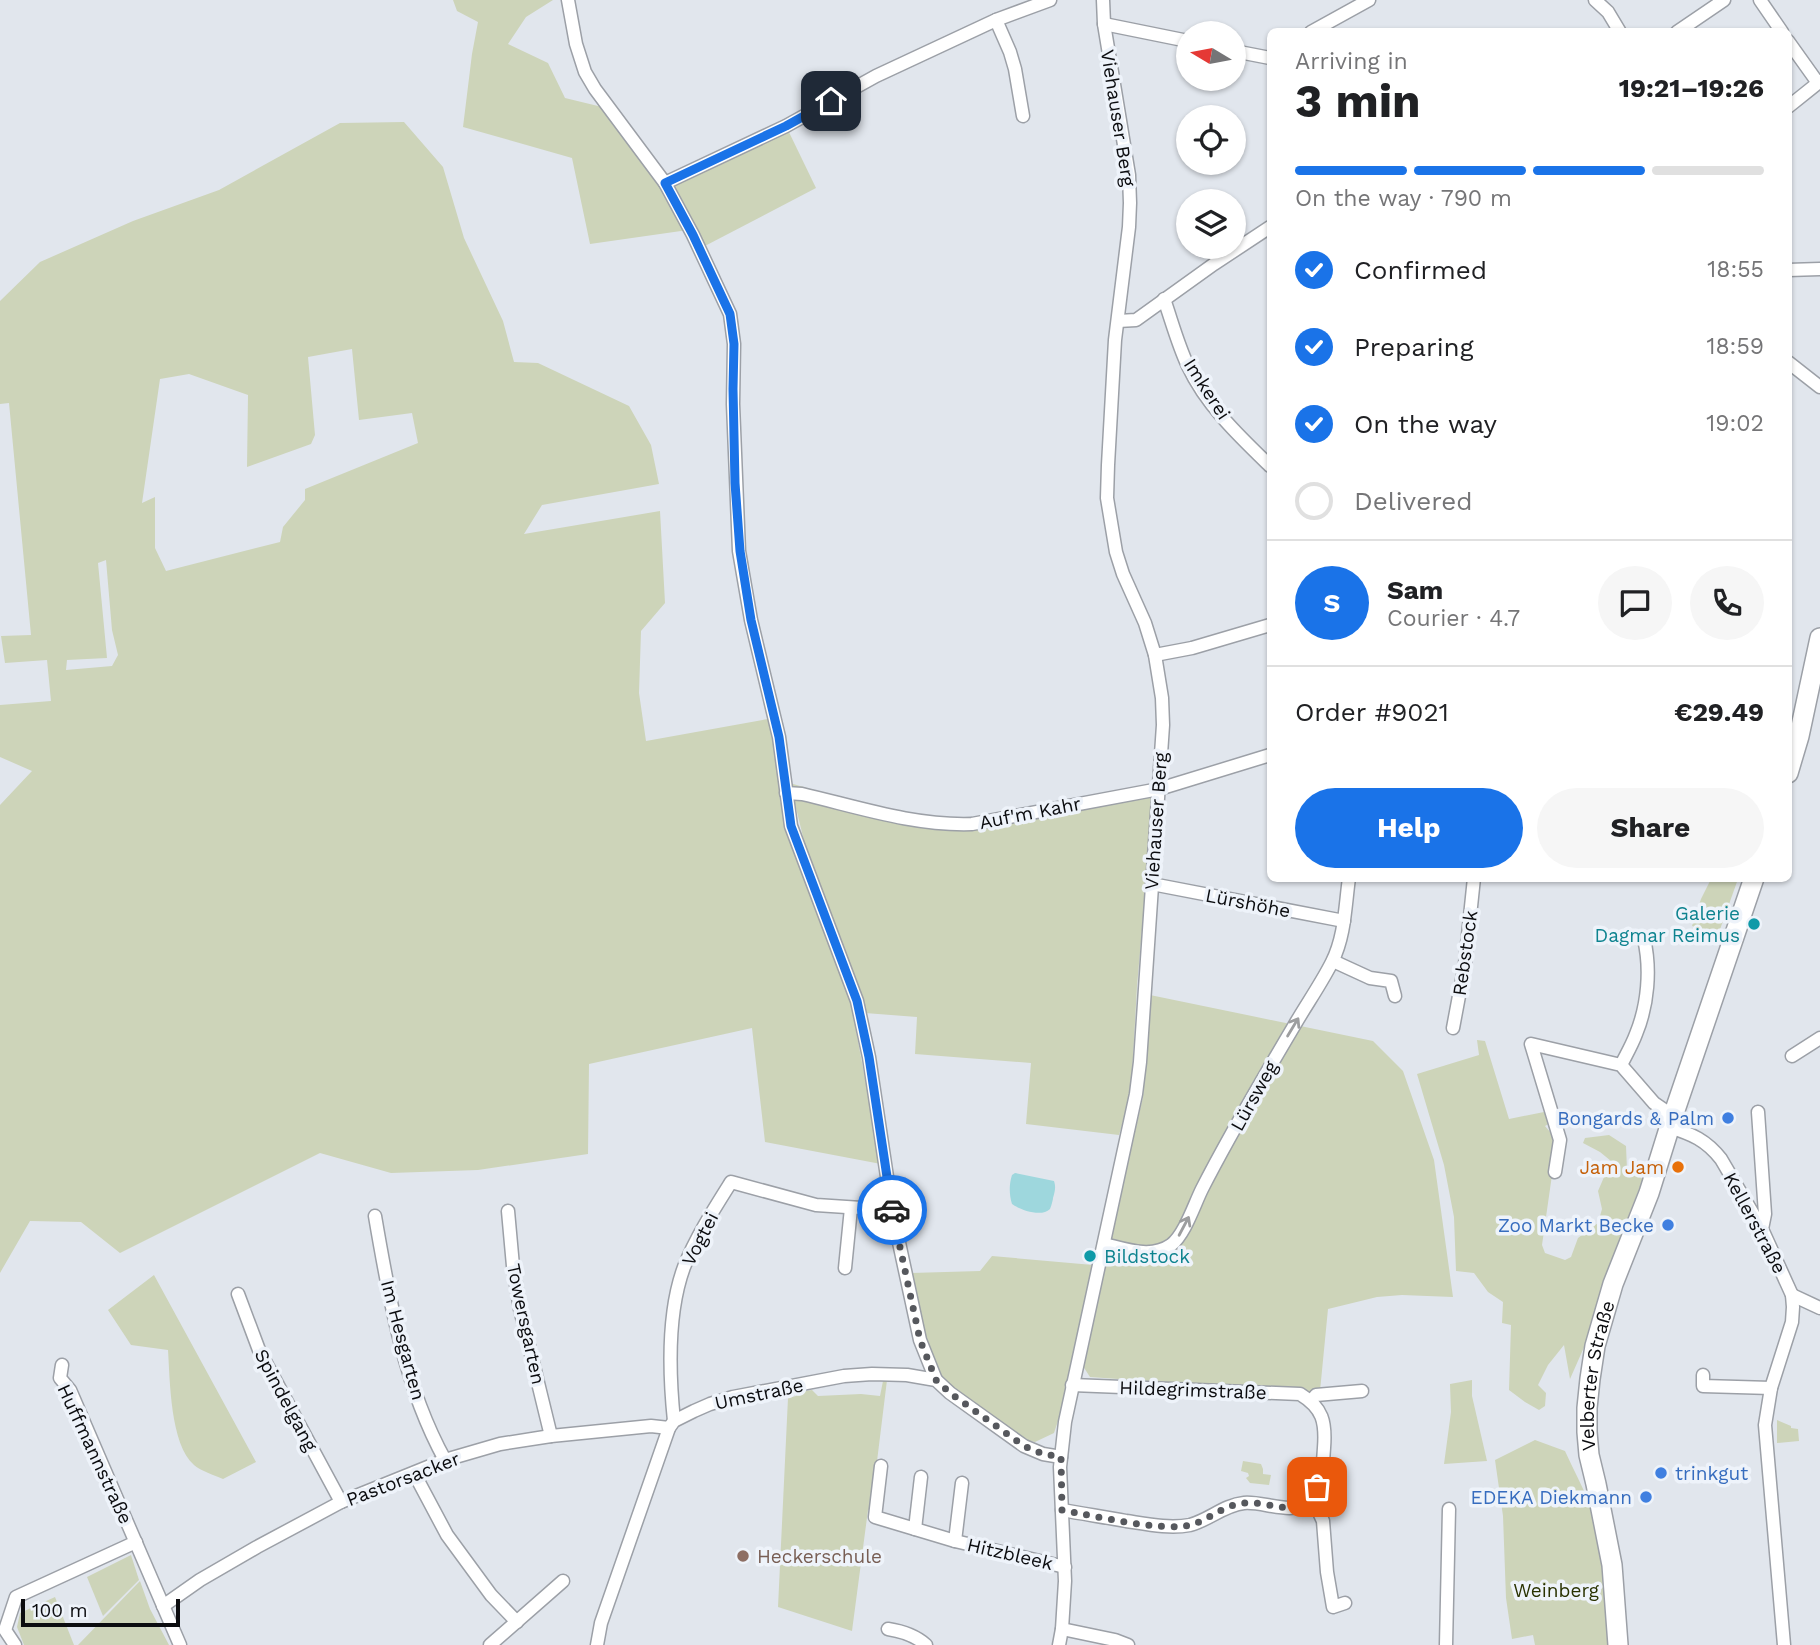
<!DOCTYPE html>
<html lang="en">
<head>
<meta charset="utf-8">
<style>
	:root { --surface:#fff; --page:#f6f6f6; --text:#202124; --muted:#757577; --line:#e0e0e0; --accent:#1a73e8 }
	body { margin:0; font-family:"Work Sans",sans-serif; background:var(--page); color:var(--text); height:100vh; display:flex; flex-direction:column; font-size:26px; white-space:nowrap }
	* { box-sizing:border-box; margin:0 }
	p { font-size:23px; color:var(--muted) }
	.icon { flex:none; width:38px; height:38px; fill:none; stroke:currentColor; stroke-width:2; stroke-linecap:round; stroke-linejoin:round }
	.map { position:relative; flex:1; overflow:hidden }
	.side { position:absolute; left:1267px; top:28px; width:525px; height:854px; display:flex; flex-direction:column; background:var(--surface); border-radius:10px; box-shadow:0 2px 5px #0004 }
	.side>* { flex:none }
	.needle { width:46px; rotate:280deg }
	.buttons { position:absolute; left:1176px; top:21px; display:grid; gap:14px }
	.buttons a { display:grid; place-items:center; width:70px; height:70px; border-radius:50%; background:var(--surface); box-shadow:0 2px 5px #0004; font-size:35px }
	.scale { position:absolute; left:21px; bottom:18px; width:159px; box-sizing:border-box; padding-left:7px; border:4px solid #0b0c0f; border-top:0; font-size:19px; line-height:24px; white-space:nowrap; color:#0b0c0f; -webkit-text-stroke:5px #eef3fa; paint-order:stroke }
	.pin { position:absolute; display:grid; place-items:center; width:60px; height:60px; color:#fff; margin:-30px; border-radius:14px; box-shadow:0 4px 10px #0006 }
	.courier { position:absolute; display:grid; place-items:center; width:70px; height:70px; margin:-35px; border:5px solid #1a73e8; border-radius:50%; background:#fff; color:#222; box-shadow:0 2px 9px #0007 }
	.head em { font-style:normal; font-weight:700 }
	.head div { display:flex; flex-direction:column-reverse }
	.head { display:flex; align-items:center; justify-content:space-between; height:119px; padding:0 28px }
	h1 { font-size:46px; font-weight:700; line-height:52px }
	.bar { display:grid; grid-template-columns:repeat(4,1fr); gap:10px 7px; align-content:center; height:84px; padding:0 28px }
	.bar i { height:9px; border-radius:5px; background:var(--line) }
	.bar .active { background:var(--accent) }
	.bar p { grid-column:span 4 }
	.line { display:flex; align-items:center; gap:18px; padding:0 28px; border-top:2px solid var(--line) }
	.line div { flex:1 }
	.round { display:grid; place-items:center; flex:none; width:74px; height:74px; border-radius:37px; background:var(--page) }
	ol { padding:0 28px; list-style:none }
	li { display:flex; align-items:center; gap:21px; height:77px }
	li p { margin-inline-start:auto }
	li .icon { padding:7px; border-radius:50%; background:var(--accent); color:#fff; stroke-width:4 }
	li:last-child { color:var(--muted) }
	li i { width:38px; height:38px; border:4px solid var(--line); border-radius:50% }
	.button { display:flex; gap:14px; margin-top:auto; padding:14px 28px }
	.button a { flex:1; height:80px; border-radius:42px; background:var(--accent); color:#fff; font-size:28px; font-weight:700; line-height:80px; text-align:center }
	.button a+a { background:var(--page); color:var(--text) }
	.map>svg:first-child { display:block }
	.green { fill:#cdd4b9; fill-rule:evenodd }
	.water { fill:#9ed7dd }
	.lines { fill:none; stroke-linecap:round; stroke-linejoin:round }
	.street-casing { stroke:#9ca0a7; stroke-width:15 }
	.primary-casing { stroke:#9ca0a7; stroke-width:22 }
	.street { stroke:#fff; stroke-width:12 }
	.primary { stroke:#fff; stroke-width:19 }
	.oneway { stroke:#9d9e9f }
	.done { stroke:#56585d; stroke-width:7; stroke-dasharray:0 12.6 }
	.route { stroke:#1a73e8; stroke-width:9 }
	.culture-dot { fill:#0f9aa8; stroke:#eef3fa; stroke-width:2.5 }
	.shop-dot { fill:#3f7fe0; stroke:#eef3fa; stroke-width:2.5 }
	.food-dot { fill:#e8710a; stroke:#eef3fa; stroke-width:2.5 }
	.education-dot { fill:#8d6e63; stroke:#eef3fa; stroke-width:2.5 }
	.labels { text-anchor:middle; dominant-baseline:central; stroke-width:7; stroke-linejoin:round; paint-order:stroke }
	.street-label { font-size:19px; fill:#0b0c0f; stroke:#eef3fa }
	.culture-label { font-size:19px; fill:#0d838f; stroke:#eef3fa; text-anchor:end }
	.shop-label { font-size:19px; fill:#366cbe; stroke:#eef3fa; text-anchor:end }
	.food-label { font-size:19px; fill:#c56008; stroke:#eef3fa; text-anchor:end }
	.education-label { font-size:19px; fill:#785e54; stroke:#eef3fa; text-anchor:start }
	.park-label { font-size:19px; fill:#293200; stroke:#eef3fa }
</style>
</head>
<body>
<div class="map">
<svg width="1820" height="1645" viewBox="0 0 1820 1645">
	<rect width="100%" height="100%" fill="#e1e6ed"/>
	<g class="green">
		<polygon points="453,0 553,0 526,17 508,44 548,63 565,98 598,106 604,104 651,168 688,230 590,244 572,158 463,127 472,54 478,22 457,11"/>
		<path d="M404,122L443,167L464,238L503,321L514,362L538,363L629,406L651,445L659,484L542,505L524,534L660,511L665,603L641,631L639,693L646,741L773,718L776,737L780,801L848,988L881,1164L765,1142L752,1028L589,1064L588,1154L478,1170L391,1173L320,1153L120,1253L81,1222L30,1221L0,1273V805L32,771L0,757V705L51,701L47,660L5,663L1,636L31,635L9,403L0,404V301L40,262L133,221L219,190L340,123ZM352,349L359,420L412,413L418,443L305,489V500L283,527L280,542L166,571L155,548V497L142,503L160,379L189,374L248,395L247,467L311,444L315,435L308,357ZM106,560L112,630L118,655L112,666L66,670L67,660L107,658L98,563Z"/>
		<polygon points="786,126 816,188 701,248 668,183"/>
		<polygon points="786,782 957,830 1154,794 1137,986 1131,1094 1119,1135 1026,1124 1031,1063 915,1054 917,1017 865,1013 808,857 795,804"/>
		<polygon points="1711,879 1738,879 1718,935 1692,926 1701,899"/>
		<polygon points="1150,995 1373,1041 1403,1071 1434,1160 1453,1297 1402,1295 1377,1297 1328,1309 1320,1391 1300,1392 1090,1377 1081,1363 1143,1097"/>
		<polygon points="1477,1040 1485,1041 1509,1119 1549,1111 1550,1123 1545,1126 1557,1140 1542,1245 1545,1253 1565,1260 1571,1257 1578,1238 1598,1223 1602,1209 1598,1191 1611,1161 1600,1152 1583,1143 1585,1138 1609,1135 1626,1146 1627,1170 1643,1179 1606,1274 1585,1345 1570,1379 1564,1345 1548,1365 1538,1385 1546,1393 1545,1406 1539,1410 1525,1402 1509,1390 1511,1325 1502,1323 1503,1302 1488,1292 1474,1273 1456,1271 1454,1217 1444,1165 1417,1074 1479,1055"/>
		<polygon points="992,1256 1093,1265 1064,1403 1054,1433 1035,1442 1022,1439 941,1379 924,1338 911,1273 980,1271"/>
		<path d="M154,1275L256,1462L223,1479C214,1475 201,1471 194,1465C170,1444 170,1380 168,1350L131,1345L108,1310Z"/>
		<polygon points="887,1380 871,1510 868,1510 852,1631 778,1607 788,1398 796,1396 797,1392 812,1390 818,1396 861,1394 880,1396 883,1381"/>
		<polygon points="1472,1380 1472,1396 1487,1461 1444,1464 1451,1412 1450,1384"/>
		<polygon points="1777,1420 1791,1426 1791,1428 1798,1429 1799,1441 1777,1443"/>
		<path d="M1535,1440L1565,1451C1573,1469 1583,1487 1590,1505C1605,1547 1606,1601 1609,1645H1535L1533,1635L1512,1639L1506,1598L1503,1516L1495,1460Z"/>
		<polygon points="1243,1461 1261,1464 1263,1469 1263,1474 1271,1475 1269,1485 1250,1483 1246,1478 1249,1476 1248,1473 1241,1471"/>
		<polygon points="131,1555 139,1580 103,1616 87,1577"/>
		<polygon points="140,1581 150,1609 169,1645 78,1645"/>
		<polygon points="55,1597 74,1645 24,1645 17,1627 20,1613"/>
	</g>
	<path class="water" d="M1015,1173L1054,1181C1056,1187 1055,1191 1053,1198C1053,1200 1051,1207 1050,1209C1041,1218 1019,1209 1012,1204C1009,1194 1009,1184 1012,1175Z"/>
	<g class="lines">
		<defs>
			<g id="street">
				<polyline points="568,0 576,44 585,72 595,89 665,183 693,235 730,314 734,344 733,404 739,551 751,620 779,737 791,826 857,1001 869,1057 892,1210 920,1340 936,1380"/>
				<polyline points="1595,0 1608,12 1620,32"/>
				<polyline points="1760,0 1782,32"/>
				<polyline points="996,20 1010,52 1015,69 1023,116"/>
				<polyline points="1104,24 1188,41"/>
				<polyline points="1311,32 1369,0"/>
				<polyline points="1677,32 1724,0"/>
				<polyline points="1788,41 1818,83 1820,81"/>
				<polyline points="1234,51 1270,58"/>
				<polyline points="1788,107 1818,83"/>
				<polyline points="665,183 786,126 876,76 996,20 1050,0"/>
				<polyline points="1788,270 1820,269"/>
				<path d="M1164,299C1172,322 1178,345 1188,366C1206,405 1240,437 1270,466"/>
				<polyline points="1118,321 1136,320 1214,264 1270,227"/>
				<polyline points="1788,362 1820,387"/>
				<polyline points="1155,655 1192,648 1270,625"/>
				<path d="M786,793L802,794C858,807 914,826 972,824L1159,789L1270,755"/>
				<polyline points="1152,884 1344,921"/>
				<polyline points="1333,961 1370,978 1391,981 1395,996"/>
				<polyline points="1453,1028 1465,964 1474,878"/>
				<polyline points="1792,1056 1820,1038"/>
				<path d="M1621,1065C1626,1055 1632,1045 1636,1034C1648,1005 1651,969 1644,939"/>
				<polyline points="1758,1112 1765,1214 1762,1229"/>
				<path d="M1669,1127C1692,1134 1706,1140 1721,1159L1762,1229L1792,1295L1793,1307L1792,1322L1771,1388L1765,1425L1784,1645"/>
				<polyline points="1555,1172 1560,1140 1531,1044 1621,1065 1654,1103 1673,1116"/>
				<polyline points="508,1211 513,1266 520,1309 551,1436"/>
				<path d="M375,1216C389,1298 404,1386 445,1460"/>
				<path d="M1104,1244C1125,1249 1151,1259 1171,1245C1185,1234 1194,1205 1202,1189C1230,1134 1262,1080 1294,1026C1306,1005 1321,984 1332,962C1345,936 1345,907 1349,878"/>
				<polyline points="845,1268 851,1208"/>
				<polyline points="238,1294 259,1350 341,1502"/>
				<polyline points="1792,1295 1820,1308"/>
				<polyline points="62,1365 60,1378 70,1390 180,1645"/>
				<polyline points="1703,1375 1703,1386 1771,1388"/>
				<polyline points="1311,1401 1316,1395 1362,1391"/>
				<path d="M674,1421C669,1373 667,1313 684,1267C696,1237 714,1209 731,1182L816,1205L892,1210"/>
				<polyline points="881,1466 875,1517 955,1541 1065,1567"/>
				<polyline points="414,1473 447,1535 491,1595 517,1622"/>
				<polyline points="1308,1502 1317,1508 1323,1521 1327,1572 1333,1607 1345,1603"/>
				<path d="M1062,1510C1083,1514 1105,1517 1126,1521C1146,1524 1169,1529 1190,1525C1209,1520 1224,1505 1244,1503C1262,1501 1292,1515 1307,1503C1321,1492 1323,1465 1324,1448C1326,1422 1323,1408 1300,1394L1072,1385"/>
				<polyline points="915,1529 921,1477"/>
				<polyline points="955,1541 962,1483"/>
				<polyline points="163,1606 200,1580 257,1547 341,1502 445,1460 500,1444 551,1436 651,1426 669,1428"/>
				<path d="M888,1629C901,1631 916,1636 926,1645"/>
				<polyline points="1062,1629 1115,1640 1128,1645"/>
				<polyline points="15,1645 5,1630 16,1597 136,1542"/>
				<polyline points="490,1645 563,1581"/>
				<polyline points="597,1645 601,1623 669,1428 674,1421 694,1411 710,1404 733,1397 844,1376 872,1374 907,1375 936,1380 950,1393 1024,1446 1043,1454 1061,1457"/>
				<polyline points="1059,1645 1062,1629 1065,1581 1060,1467 1065,1422 1136,1094 1140,1062 1163,725 1162,698 1155,655 1145,623 1123,574 1116,552 1107,498 1108,465 1115,340 1129,227 1130,203 1129,175 1104,24 1103,0"/>
				<polyline points="1446,1645 1449,1509"/>
			</g>
			<g id="primary">
				<polyline points="1788,773 1799,736 1820,638"/>
				<path id="s1" d="M1618,1645L1612,1565L1596,1484L1589,1455L1587,1432V1408L1590,1379L1595,1346L1613,1284L1649,1193L1673,1116L1754,878"/>
			</g>
		</defs>
		<use href="#street" class="street-casing"/>
		<use href="#primary" class="primary-casing"/>
		<use href="#street" class="street"/>
		<use href="#primary" class="primary"/>
	</g>
	<defs><path id="oneway-shaft" d="M-6 0H5M1.5-3L5.5 0L1.5 3" fill="none" stroke-width="1.6" stroke-linecap="round" stroke-linejoin="round" transform="scale(1.75)"/></defs>
	<g class="oneway">
		<use href="#oneway-shaft" transform="translate(1293 1027) rotate(-59)"/>
		<use href="#oneway-shaft" transform="translate(1184 1226) rotate(-62)"/>
	</g>
	<g class="lines">
		<path class="done" d="M892,1210L920,1340L936,1380L950,1393L1024,1446L1043,1454L1061,1457L1062,1510C1094,1516 1162,1532 1191,1525C1210,1519 1225,1504 1246,1503C1275,1501 1301,1523 1317,1487"/>
		<polyline class="route" points="831,101 786,126 665,183 693,235 730,314 734,344 733,389 735,483 740,551 751,620 779,737 791,826 857,1001 869,1057 892,1210"/>
	</g>
	<g class="culture-dot">
		<circle cx="1754" cy="924" r="7"/>
		<circle cx="1090" cy="1256" r="7"/>
	</g>
	<g class="shop-dot">
		<circle cx="1728" cy="1118" r="7"/>
		<circle cx="1668" cy="1225" r="7"/>
		<circle cx="1661" cy="1473" r="7"/>
		<circle cx="1646" cy="1497" r="7"/>
	</g>
	<circle class="food-dot" cx="1678" cy="1167" r="7"/>
	<circle class="education-dot" cx="743" cy="1556" r="7"/>
	<g class="labels">
		<g class="street-label">
			<text transform="translate(1118 118) rotate(81)">Viehauser Berg</text>
			<text transform="translate(1207 389) rotate(57)">Imkerei</text>
			<text transform="translate(1030 813) rotate(-11)">Auf'm Kahr</text>
			<text transform="translate(1156 821) rotate(-86)">Viehauser Berg</text>
			<text transform="translate(1248 903) rotate(11)">Lürshöhe</text>
			<text transform="translate(1465 953) rotate(-82)">Rebstock</text>
			<text transform="translate(1254 1096) rotate(-61)">Lürsweg</text>
			<text transform="translate(1755 1223) rotate(62)">Kellerstraße</text>
			<text transform="translate(700 1239) rotate(-63)">Vogtei</text>
			<text transform="translate(526 1324) rotate(78)">Towersgarten</text>
			<text transform="translate(403 1340) rotate(75)">Im Hesgarten</text>
			<text stroke="none"><textPath href="#s1" startOffset="273">Velberter Straße</textPath></text>
			<text transform="translate(1193 1390) rotate(2)">Hildegrimstraße</text>
			<text transform="translate(759 1394) rotate(-12)">Umstraße</text>
			<text transform="translate(286 1400) rotate(62)">Spindelgang</text>
			<text transform="translate(95 1454) rotate(65)">Huffmannstraße</text>
			<text transform="translate(403 1479) rotate(-21)">Pastorsacker</text>
			<text transform="translate(1010 1554) rotate(13)">Hitzbleek</text>
		</g>
		<g class="culture-label">
			<text x="1740" y="913">Galerie<tspan x="1740" dy="22">Dagmar Reimus</tspan></text>
			<text x="1104" y="1256" text-anchor="start">Bildstock</text>
		</g>
		<g class="shop-label">
			<text x="1714" y="1118">Bongards &amp; Palm</text>
			<text x="1654" y="1225">Zoo Markt Becke</text>
			<text x="1675" y="1473" text-anchor="start">trinkgut</text>
			<text x="1632" y="1497">EDEKA Diekmann</text>
		</g>
		<g class="food-label">
			<text x="1664" y="1167">Jam Jam</text>
		</g>
		<g class="education-label">
			<text x="757" y="1556">Heckerschule</text>
		</g>
		<g class="park-label">
			<text x="1556" y="1590">Weinberg</text>
		</g>
	</g>
</svg>
<div class="buttons">
<a><svg class="needle" viewBox="-14 -14 28 28"><path d="M0-13l5 13h-10z" fill="#e53935"/><path d="M0 13l5-13h-10z" fill="#757577"/></svg></a>
<a><svg class="icon" aria-label="locate" viewBox="0 0 24 24"><circle cx="12" cy="12" r="6"/><path d="M12 2v4M12 18v4M2 12h4M18 12h4"/></svg></a>
<a><svg class="icon" aria-label="layers" viewBox="0 0 24 24"><path d="M12 4l9 5-9 5-9-5zM3 14l9 5 9-5"/></svg></a>
</div>
<div class="scale">100 m</div>
<div class="pin" style="left:1317px;top:1487px;background:#ea580c"><svg class="icon" aria-label="bag" viewBox="0 0 24 24"><path d="M5 8h14l-1 12H6zM9 8a3 3 0 0 1 6 0"/></svg></div>
<div class="pin" style="left:831px;top:101px;background:#1f2937"><svg class="icon" aria-label="home" viewBox="0 0 24 24"><path d="M3 11l9-7 9 7M6 9v11h12V9"/></svg></div>
<div class="courier" style="left:892px;top:1210px"><svg class="icon" aria-label="car" viewBox="0 0 24 24"><path d="M5 17H2v-5l4-1 3-4h7l3 4 3 1v5h-3M9 17h6M6 11h13"/><circle cx="7" cy="17" r="2"/><circle cx="17" cy="17" r="2"/></svg></div>
<section class="side">
<div class="head"><div><h1>3 min</h1><p>Arriving in</p></div><em>19:21–19:26</em></div>
<div class="bar"><i class="active"></i><i class="active"></i><i class="active"></i><i></i><p>On the way · 790 m</p></div>
<ol>
<li><svg class="icon" aria-label="check" viewBox="0 0 24 24"><path d="M5 12l5 5 9-10"/></svg>Confirmed<p>18:55</p></li>
<li><svg class="icon" aria-label="check" viewBox="0 0 24 24"><path d="M5 12l5 5 9-10"/></svg>Preparing<p>18:59</p></li>
<li><svg class="icon" aria-label="check" viewBox="0 0 24 24"><path d="M5 12l5 5 9-10"/></svg>On the way<p>19:02</p></li>
<li><i></i>Delivered</li>
</ol>
<div class="line" style="height:126px"><b class="round" style="background:var(--accent);color:#fff">S</b><div><b>Sam</b><p>Courier · 4.7</p></div><a class="round"><svg class="icon" aria-label="chat" viewBox="0 0 24 24"><path d="M4 5h16v11H9l-5 4z"/></svg></a><a class="round"><svg class="icon" aria-label="phone" viewBox="0 0 24 24"><path d="M5 4h4l2 5-3 2q2 4 5 5l2-3 5 2v4C11 20 4 13 5 4z"/></svg></a></div>
<div class="line" style="height:91px"><div>Order #9021</div><b>€29.49</b></div>
<div class="button"><a>Help</a><a>Share</a></div>
</section>
</div>
</body>
</html>
